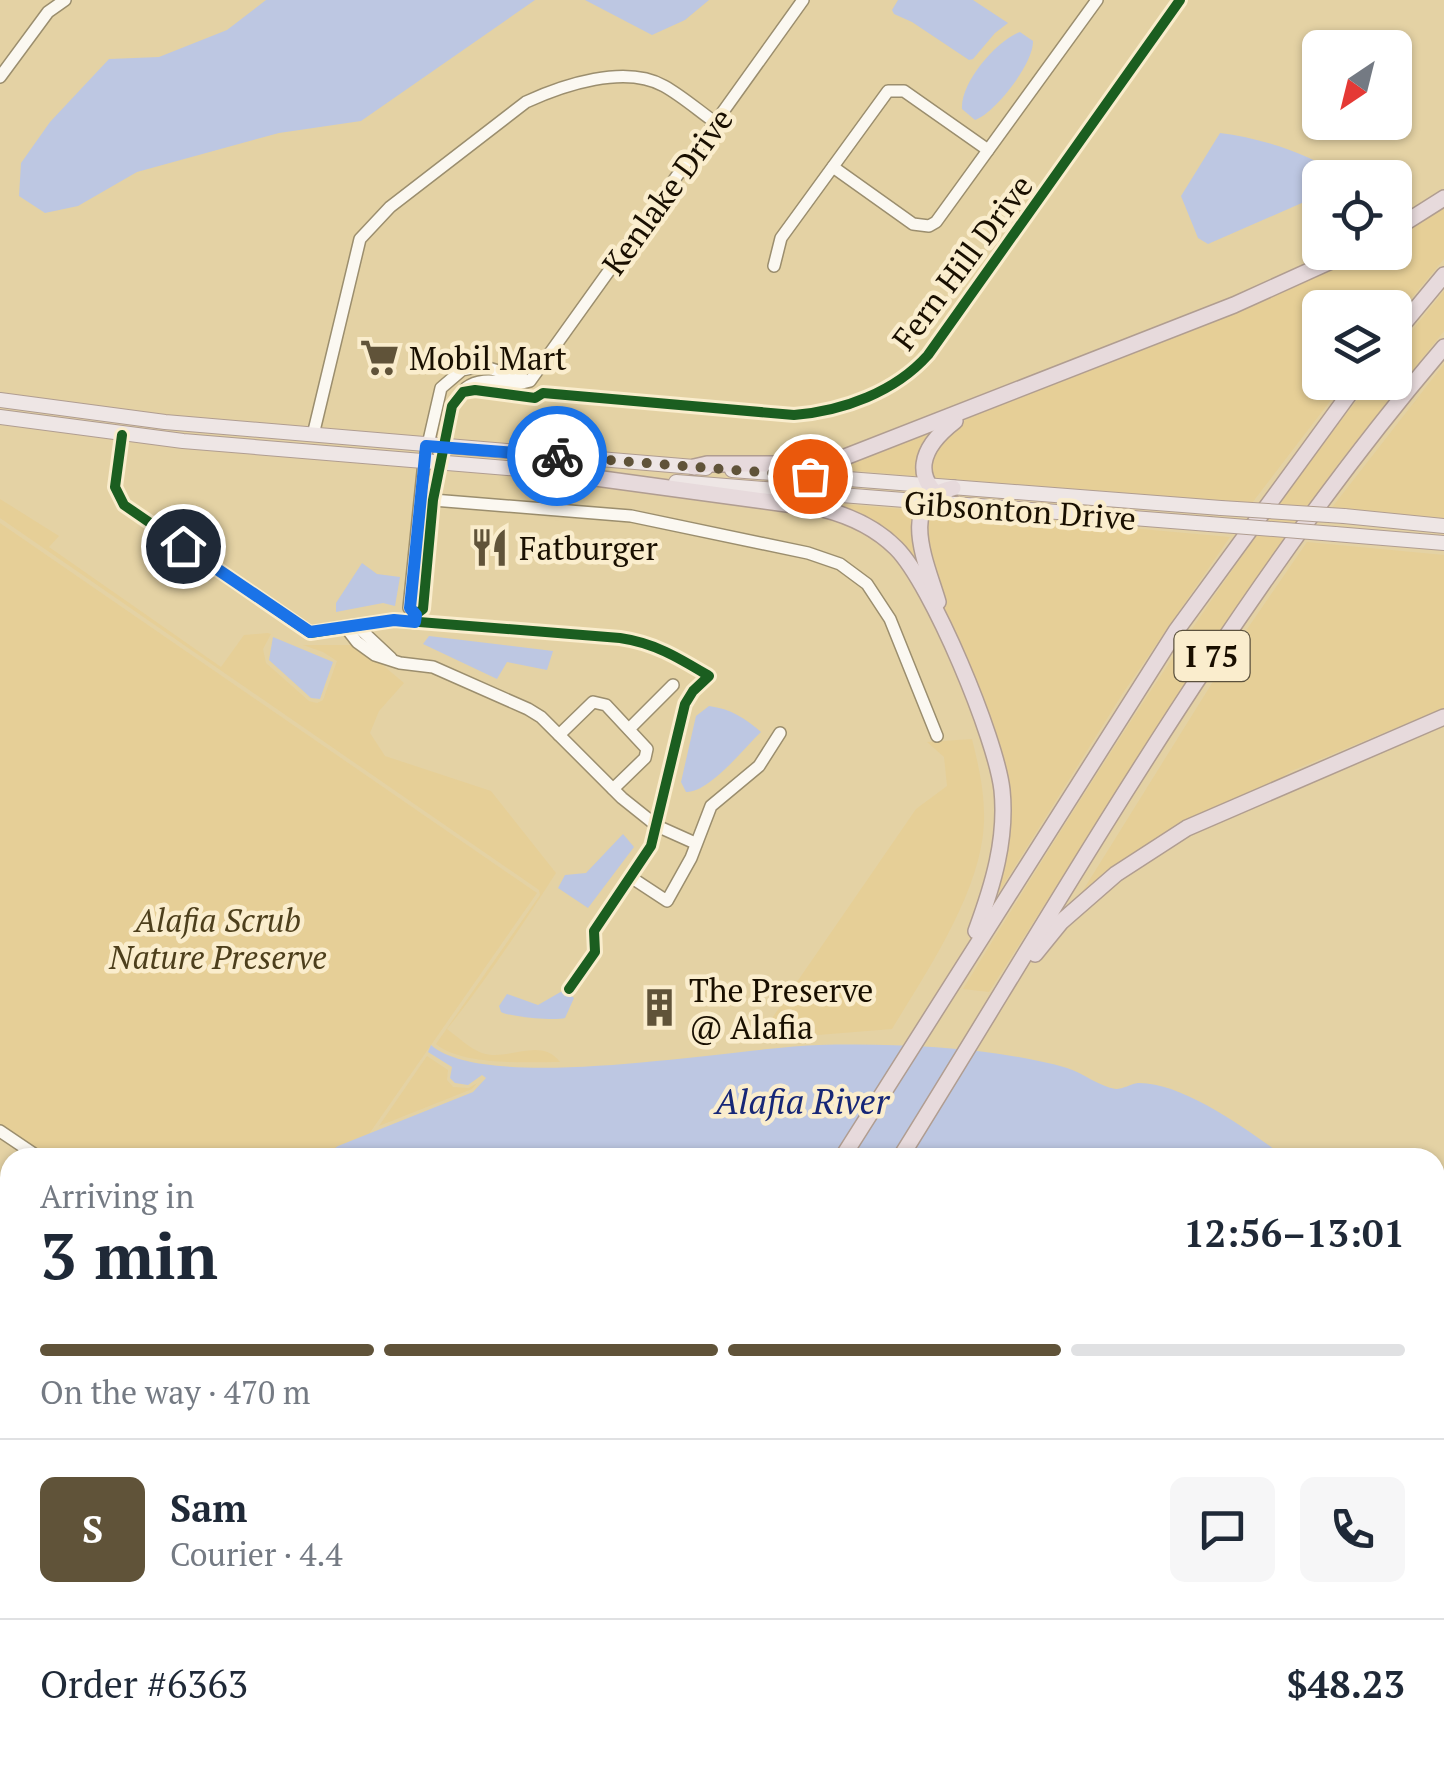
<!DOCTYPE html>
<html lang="en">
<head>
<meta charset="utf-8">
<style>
	:root { --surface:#fff; --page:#f6f6f7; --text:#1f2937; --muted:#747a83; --line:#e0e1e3; --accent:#605339 }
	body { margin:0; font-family:"PT Serif",serif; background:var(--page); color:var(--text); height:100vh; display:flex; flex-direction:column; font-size:38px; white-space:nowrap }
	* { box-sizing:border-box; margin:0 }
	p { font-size:32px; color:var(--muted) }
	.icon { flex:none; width:55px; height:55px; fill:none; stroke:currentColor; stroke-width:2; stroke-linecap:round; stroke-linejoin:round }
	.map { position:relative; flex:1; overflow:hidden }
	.details { position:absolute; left:0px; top:1148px; width:1445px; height:622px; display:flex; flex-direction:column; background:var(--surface); border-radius:30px 30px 0 0; box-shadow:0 2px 8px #0004 }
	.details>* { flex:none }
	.needle { width:65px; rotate:215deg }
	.buttons { position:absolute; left:1302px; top:30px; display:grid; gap:20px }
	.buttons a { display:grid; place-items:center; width:110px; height:110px; border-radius:15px; background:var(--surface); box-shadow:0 2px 8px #0004; font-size:50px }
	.pin { position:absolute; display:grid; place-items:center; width:85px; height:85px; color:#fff; margin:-42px; border:5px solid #fff; border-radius:50%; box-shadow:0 2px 10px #0007 }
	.courier { position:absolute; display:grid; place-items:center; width:100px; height:100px; margin:-50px; border:8px solid #1a73e8; border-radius:50%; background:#fff; color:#222; box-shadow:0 2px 12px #0007 }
	.headline em { font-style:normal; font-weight:800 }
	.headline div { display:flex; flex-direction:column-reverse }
	.headline { display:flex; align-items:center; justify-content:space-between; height:170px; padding:0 40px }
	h1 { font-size:65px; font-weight:800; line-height:75px }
	.bar { display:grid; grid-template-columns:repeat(4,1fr); gap:15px 10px; align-content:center; height:120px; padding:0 40px }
	.bar i { height:12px; border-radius:8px; background:var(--line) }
	.bar .active { background:var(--accent) }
	.bar p { grid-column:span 4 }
	.line { display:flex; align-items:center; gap:25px; padding:0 40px; border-top:2px solid var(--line) }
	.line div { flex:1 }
	.round { display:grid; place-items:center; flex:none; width:105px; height:105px; border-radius:15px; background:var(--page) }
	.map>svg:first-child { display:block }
	.green { fill:#e6cf97 }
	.water { fill:#bdc7e2 }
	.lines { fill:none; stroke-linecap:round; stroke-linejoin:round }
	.minor-casing { stroke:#9b8e6e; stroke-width:14 }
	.major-casing { stroke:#b09d91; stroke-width:16 }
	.highway-casing { stroke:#b09d91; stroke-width:18 }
	.minor { stroke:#fbf8f1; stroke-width:11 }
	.major { stroke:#eee6e5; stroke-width:14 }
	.highway { stroke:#e7dadc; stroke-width:15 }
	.major-bridge-casing { stroke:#b09d91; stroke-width:16; stroke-linecap:butt }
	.major-bridge { stroke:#eee6e5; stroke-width:14 }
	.cycleway-casing { stroke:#faedcd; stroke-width:16 }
	.cycleway { stroke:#1b5e20; stroke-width:10 }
	.done { stroke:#605339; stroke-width:10; stroke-dasharray:0 18 }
	.route { stroke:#1a73e8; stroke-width:12 }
	.labels { text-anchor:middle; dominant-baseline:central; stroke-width:9; stroke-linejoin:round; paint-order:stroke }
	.shield { fill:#faedcd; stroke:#5c523e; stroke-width:2.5 }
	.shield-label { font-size:30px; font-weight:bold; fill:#190f00 }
	.street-label { font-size:32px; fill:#190f00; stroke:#faedcd }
	.poi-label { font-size:32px; fill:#190f00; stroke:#faedcd; text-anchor:start }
	.park-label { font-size:32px; font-style:italic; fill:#4d3f1c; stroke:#faedcd }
	.water-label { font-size:35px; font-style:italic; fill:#172777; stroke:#faedcd }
</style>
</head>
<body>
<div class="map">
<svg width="1444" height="1768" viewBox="0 0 1444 1768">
	<rect width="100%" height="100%" fill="#e4d2a4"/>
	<g class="green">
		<polygon points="1444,203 1444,259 1395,318 1395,308 1320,308 1320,382 1344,383 1252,503 927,477 928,462 950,430 970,417 1032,388 1323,271 1360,253 1395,252 1395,233"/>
		<path d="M1444,291V331L1338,464L1206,650L989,992L963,989C1091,780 1220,575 1370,383L1395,382V352Z"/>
		<polygon points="1444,364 1444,518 1330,510"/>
		<polygon points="940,423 916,476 824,468"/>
		<path d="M0,499L59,536L49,547L221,667L244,635L268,633L271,634L263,649L266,663L309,701L317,703L323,700L337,661L323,652L303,645H359L404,683L379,711L370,733L385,756L491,791L556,873C521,927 487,979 447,1029C457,1036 470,1049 482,1053C509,1062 540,1036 560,1062C527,1062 462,1066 436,1044L540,895L539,890L0,518Z"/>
		<polygon points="827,503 914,510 912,531 921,564 917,565"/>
		<polygon points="930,510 1230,537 1123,693 999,892 994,891 1005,821 957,646 926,550 922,535"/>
		<polygon points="0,523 537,893 369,1134 320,1157 39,1158 0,1132"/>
		<polygon points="1307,542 1444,555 1444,708 1291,771 1257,796 1077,900 1232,651"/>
		<path d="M972,739C979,767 985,794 984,823C981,892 927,971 892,1029L757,1040L916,809L947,786L944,757L927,742Z"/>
		<polygon points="427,1056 448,1070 447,1080 453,1087 469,1088 477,1083 472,1089 379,1126"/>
		<polygon points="0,1706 10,1712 10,1760 82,1760 95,1768 0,1768"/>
	</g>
	<g class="water">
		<polygon points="266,0 535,0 361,121 279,133 137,172 78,206 45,213 19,196 21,163 50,122 109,59 159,57 227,30"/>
		<polygon points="585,0 709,0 685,20 652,35"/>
		<polygon points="898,0 973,0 1008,23 995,33 973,59 969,60 912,22 894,14 892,10"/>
		<path d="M1020,32L1033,41C1034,63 995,113 975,120L962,109C960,83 996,41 1020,32Z"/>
		<path d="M1220,133C1260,138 1309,153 1343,177L1320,178V195L1208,244L1198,238L1181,196Z"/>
		<polygon points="362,563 377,574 400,577 395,606 383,603 336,612 336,603"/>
		<polygon points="429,636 553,651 547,670 507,662 497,679 423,644"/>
		<polygon points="273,637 333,662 320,699 311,698 269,660"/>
		<path d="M709,706C731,709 745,718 761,732C744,748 709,793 686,792L681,782L696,716Z"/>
		<polygon points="623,834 634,847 588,908 558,888 565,875 586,873"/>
		<path d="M564,990L574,998L565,1018C555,1021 510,1017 501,1012L499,1006L507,994L538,1005Z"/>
		<path d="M431,1045C488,1095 738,1047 819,1045C896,1043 993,1047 1067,1068C1083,1073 1100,1087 1116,1089C1123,1089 1131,1084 1138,1083C1183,1082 1249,1131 1285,1157L320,1158L338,1146L473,1092L486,1078L482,1075L468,1085L455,1083L450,1078L452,1067L428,1052Z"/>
		<polygon points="1435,1269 1444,1276 1444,1665 1435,1658"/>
		<polygon points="10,1331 10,1477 0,1481 0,1333"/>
	</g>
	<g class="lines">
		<defs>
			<g id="minor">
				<polyline points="0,77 48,12 65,0"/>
				<polyline points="833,167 913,224 929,226 936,222 1097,0"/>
				<polyline points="774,266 781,238 888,91 904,91 988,150"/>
				<path d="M466,388C486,373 509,388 530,381L803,0"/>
				<path d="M122,435L115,487L124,505L310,633L394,620L620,638C655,643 679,658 709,676L693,691L685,704L651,846L594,931L595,952L569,989"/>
				<path d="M313,435L360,239L390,207L526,102C563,85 625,64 664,86C682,96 699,111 716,123"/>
				<polyline points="433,500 631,516 808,553 840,564 867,584 890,619 937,736"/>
				<path d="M415,615L423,609L433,500L452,406L463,392L475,390L535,398L543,393L794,415C843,411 895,392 928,355L1180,0"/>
				<polyline points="415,622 415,615 409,608 424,462 441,388 462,370 482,366 524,379"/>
				<polyline points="359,628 391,658"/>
				<polyline points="347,629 357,642 375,655 400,663 433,667 528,709 541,717 622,798 657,826 695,843"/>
				<polyline points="629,729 673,685"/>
				<polyline points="559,735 593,702 606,705 647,749 645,758 613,789"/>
				<polyline points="632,878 667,901 691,858 711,806 759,766 780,733"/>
				<polyline points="0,1131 40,1158"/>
				<polyline points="0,1559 10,1565"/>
				<polyline points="1435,1732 1444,1738"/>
				<polyline points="1115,1760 1127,1768"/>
				<polyline points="204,1768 209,1760"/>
				<polyline points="752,1768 757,1760"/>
				<polyline points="837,1768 843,1760"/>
				<polyline points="993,1768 998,1760"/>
			</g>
			<g id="major">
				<polyline points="0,400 165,422 706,468"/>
				<polyline points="0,417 183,441 555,472"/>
				<polyline points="732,470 1221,508"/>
				<polyline points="676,482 1209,524"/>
				<polyline points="1344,516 1444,526"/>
				<polyline points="1335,534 1444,543"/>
			</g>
			<g id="highway">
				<polyline points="1395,229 1444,198"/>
				<polyline points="1395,334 1444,275"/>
				<polyline points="694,467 707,464 804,464 845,457 1234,305 1351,252"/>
				<path d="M544,471L823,509C850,516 875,527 896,548C932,584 996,738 1002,790C1007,839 993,885 976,931"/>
				<path d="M951,505C909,479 920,448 955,421"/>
				<path d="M938,602C927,564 896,500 953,488"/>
				<polyline points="1035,954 1061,922 1116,874 1187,828 1444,717"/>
				<polyline points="842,1158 1176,631 1358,382"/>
				<path d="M900,1158C1072,882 1232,595 1444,347"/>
				<polyline points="463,1768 468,1760"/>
				<polyline points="521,1768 526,1760"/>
			</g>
		</defs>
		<use href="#minor" class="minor-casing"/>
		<use href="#major" class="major-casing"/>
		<use href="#highway" class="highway-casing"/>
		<use href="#minor" class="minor"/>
		<use href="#major" class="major"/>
		<use href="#highway" class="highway"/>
		<defs>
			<g id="major-bridge">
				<polyline points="1221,508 1344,516"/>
				<polyline points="1209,524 1335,534"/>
			</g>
		</defs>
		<use href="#major-bridge" class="major-bridge-casing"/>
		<use href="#major-bridge" class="major-bridge"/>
		<defs>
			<g id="cycleway">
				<path d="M122,435L115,487L124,505L310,633L394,620L620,638C655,643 679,658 709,676L693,691L685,704L651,846L594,931L595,952L569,989"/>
				<path d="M415,622V615L423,609L433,500L452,406L463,392L475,390L535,398L543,393L794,415C843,411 895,392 928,355L1180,0"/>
			</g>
		</defs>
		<use href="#cycleway" class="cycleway-casing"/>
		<use href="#cycleway" class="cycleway"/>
	</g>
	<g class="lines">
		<polyline class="done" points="557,456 810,476"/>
		<polyline class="route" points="183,546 310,632 394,620 415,622 416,615 410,608 426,446 557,456"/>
	</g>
	<defs>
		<symbol id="supermarket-bare" viewBox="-9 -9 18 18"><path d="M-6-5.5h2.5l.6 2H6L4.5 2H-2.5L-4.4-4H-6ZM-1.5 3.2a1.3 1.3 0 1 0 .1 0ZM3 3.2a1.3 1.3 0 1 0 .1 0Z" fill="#605339" stroke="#faedcd" stroke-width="2.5" paint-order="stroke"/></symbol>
		<symbol id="restaurant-bare" viewBox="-9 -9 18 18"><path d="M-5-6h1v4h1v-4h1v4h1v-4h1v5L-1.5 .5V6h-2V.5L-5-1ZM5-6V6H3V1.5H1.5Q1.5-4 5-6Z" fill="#605339" stroke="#faedcd" stroke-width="2.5" paint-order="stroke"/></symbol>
		<symbol id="building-bare" viewBox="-9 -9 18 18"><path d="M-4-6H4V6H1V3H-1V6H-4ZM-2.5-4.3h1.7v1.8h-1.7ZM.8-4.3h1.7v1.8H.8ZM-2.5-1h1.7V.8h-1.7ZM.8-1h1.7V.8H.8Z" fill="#605339" stroke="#faedcd" stroke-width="2.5" paint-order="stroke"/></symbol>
	</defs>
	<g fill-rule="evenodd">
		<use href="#supermarket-bare" x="352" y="330" width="55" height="55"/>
		<use href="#restaurant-bare" x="462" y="520" width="55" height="55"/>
		<use href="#building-bare" x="632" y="980" width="55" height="55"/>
	</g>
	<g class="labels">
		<rect class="shield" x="1174.5" y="631" width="75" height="50" rx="8"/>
		<g class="shield-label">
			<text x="1212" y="656">I 75</text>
		</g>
		<g class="street-label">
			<text transform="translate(667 191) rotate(-54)">Kenlake Drive</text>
			<text transform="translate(962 262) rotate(-53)">Fern Hill Drive</text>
			<text transform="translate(1020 510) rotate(4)">Gibsonton Drive</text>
		</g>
		<g class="poi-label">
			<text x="409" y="358">Mobil Mart</text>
			<text x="519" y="548">Fatburger</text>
			<text x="689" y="990">The Preserve<tspan x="689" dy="37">@ Alafia</tspan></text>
		</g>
		<g class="park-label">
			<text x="218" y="920">Alafia Scrub<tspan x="218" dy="37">Nature Preserve</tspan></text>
		</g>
		<g class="water-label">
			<text x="802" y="1101">Alafia River</text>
		</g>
	</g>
</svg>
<div class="buttons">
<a><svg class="needle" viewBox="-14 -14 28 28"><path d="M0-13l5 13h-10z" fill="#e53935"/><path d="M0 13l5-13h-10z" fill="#747a83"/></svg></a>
<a><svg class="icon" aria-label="locate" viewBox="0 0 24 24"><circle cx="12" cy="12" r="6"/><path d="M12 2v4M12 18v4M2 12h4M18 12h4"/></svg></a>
<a><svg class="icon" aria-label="layers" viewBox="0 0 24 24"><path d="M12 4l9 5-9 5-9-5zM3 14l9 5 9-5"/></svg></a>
</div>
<div class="pin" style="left:810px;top:476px;background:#ea580c"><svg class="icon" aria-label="bag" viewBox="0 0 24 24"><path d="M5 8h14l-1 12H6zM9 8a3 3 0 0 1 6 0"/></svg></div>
<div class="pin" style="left:183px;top:546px;background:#1f2937"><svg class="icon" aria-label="home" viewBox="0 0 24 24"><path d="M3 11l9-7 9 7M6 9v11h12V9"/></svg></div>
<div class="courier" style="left:557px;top:456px"><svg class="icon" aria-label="bike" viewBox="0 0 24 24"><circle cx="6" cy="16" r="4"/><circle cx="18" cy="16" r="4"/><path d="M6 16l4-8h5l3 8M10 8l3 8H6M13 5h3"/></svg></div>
<section class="details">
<div class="headline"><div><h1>3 min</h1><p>Arriving in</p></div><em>12:56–13:01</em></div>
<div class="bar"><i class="active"></i><i class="active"></i><i class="active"></i><i></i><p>On the way · 470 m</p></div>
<div class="line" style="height:180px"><b class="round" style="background:var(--accent);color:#fff">S</b><div><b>Sam</b><p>Courier · 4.4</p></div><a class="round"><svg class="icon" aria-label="chat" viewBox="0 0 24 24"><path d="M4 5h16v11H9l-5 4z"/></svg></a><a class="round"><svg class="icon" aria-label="phone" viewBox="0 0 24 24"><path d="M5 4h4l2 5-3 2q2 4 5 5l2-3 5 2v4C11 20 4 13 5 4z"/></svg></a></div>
<div class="line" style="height:130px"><div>Order #6363</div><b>$48.23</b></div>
</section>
</div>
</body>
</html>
